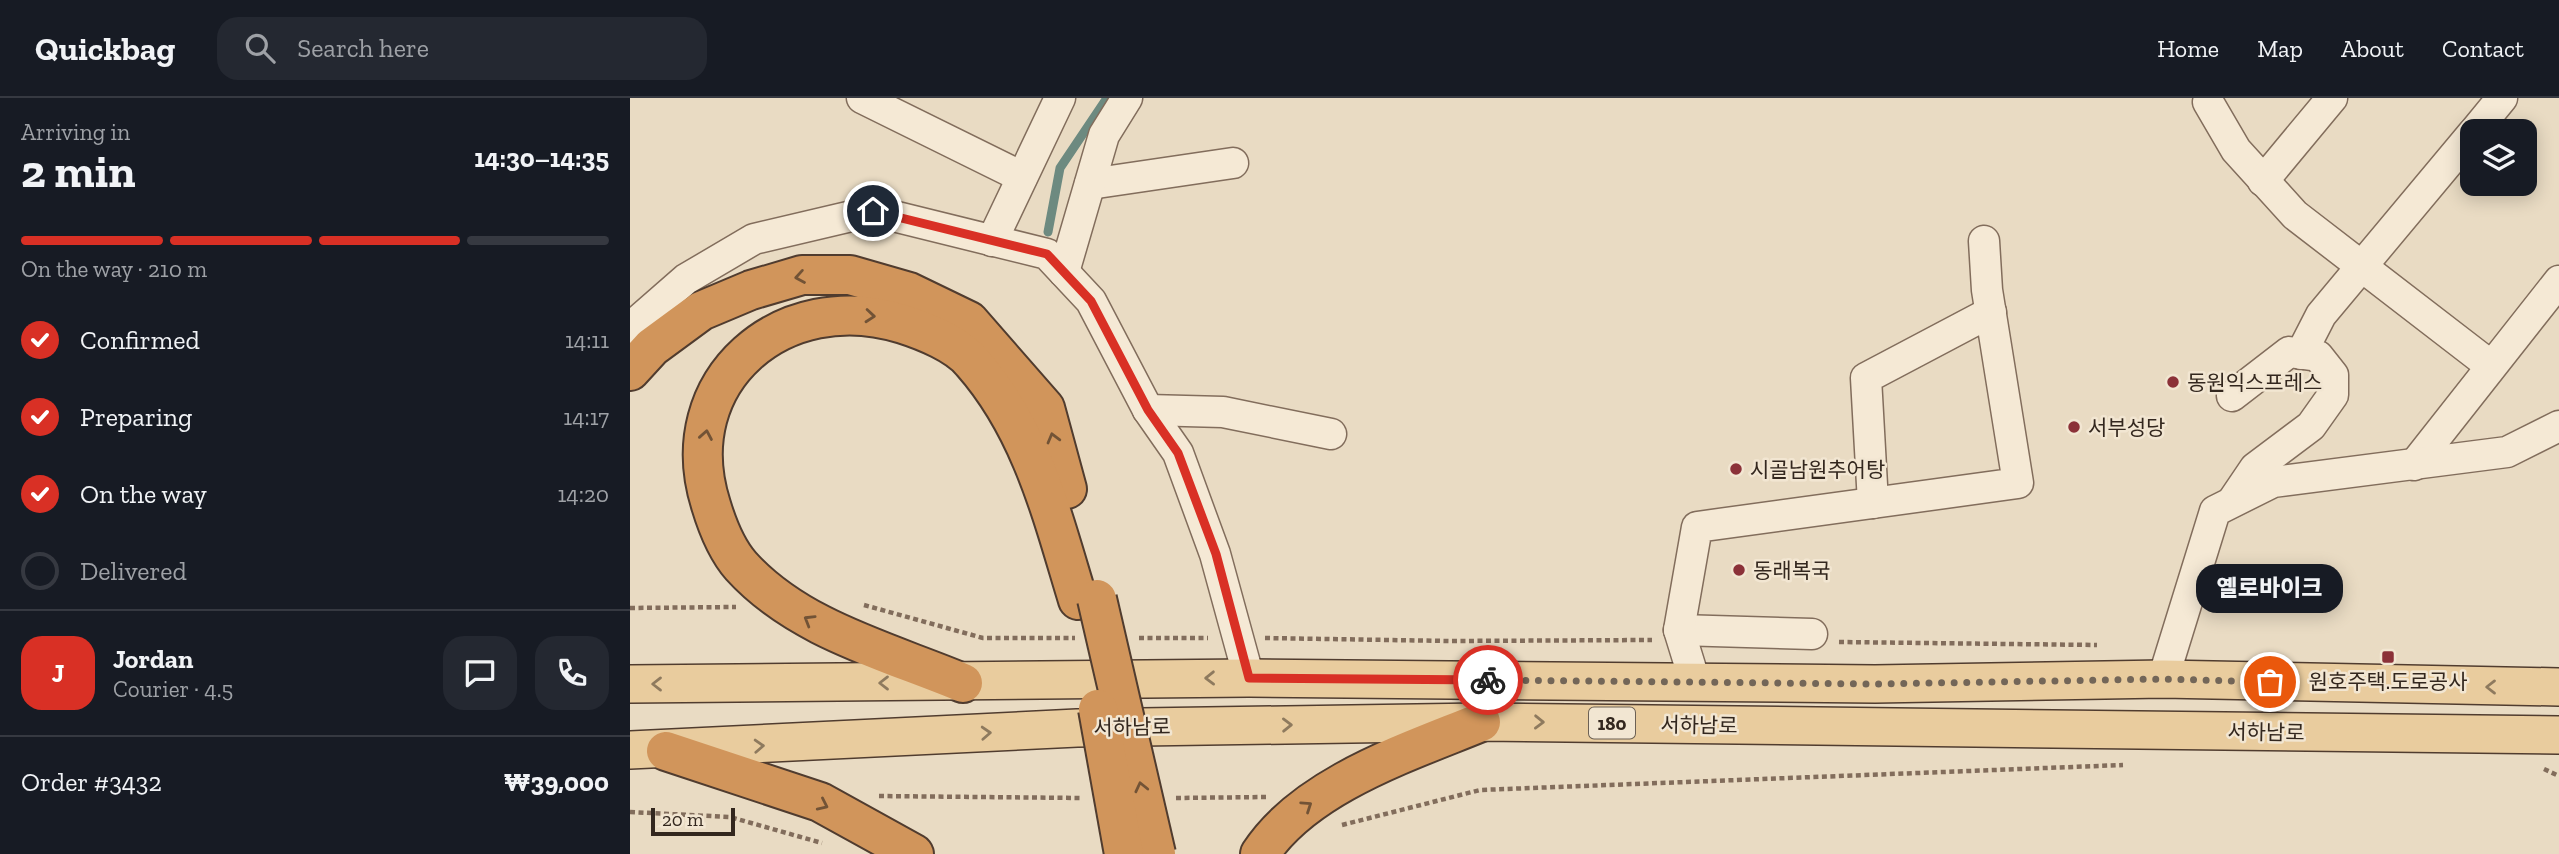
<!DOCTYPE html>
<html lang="en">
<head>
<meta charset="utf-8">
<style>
	:root { --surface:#171b24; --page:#242831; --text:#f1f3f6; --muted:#9ea1a6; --line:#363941; --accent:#d93025 }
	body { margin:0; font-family:"Zilla Slab","Noto Sans KR",serif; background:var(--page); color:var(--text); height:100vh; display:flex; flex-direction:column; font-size:26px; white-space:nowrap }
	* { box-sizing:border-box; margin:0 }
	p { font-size:23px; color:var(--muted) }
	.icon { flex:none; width:38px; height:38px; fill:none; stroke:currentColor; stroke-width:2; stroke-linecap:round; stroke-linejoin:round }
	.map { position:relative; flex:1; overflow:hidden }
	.side { display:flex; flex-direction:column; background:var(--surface); width:630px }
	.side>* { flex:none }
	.controls { position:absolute; left:1830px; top:21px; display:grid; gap:14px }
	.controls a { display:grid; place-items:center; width:77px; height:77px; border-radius:14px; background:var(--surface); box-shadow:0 4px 18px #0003; font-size:35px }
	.scale { position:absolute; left:21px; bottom:18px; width:84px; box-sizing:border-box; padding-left:7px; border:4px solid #33271e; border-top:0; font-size:19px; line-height:24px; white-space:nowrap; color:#33271e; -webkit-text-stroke:5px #f2e6d2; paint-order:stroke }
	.pin { position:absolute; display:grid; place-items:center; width:60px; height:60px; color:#fff; margin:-30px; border:4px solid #fff; border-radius:50%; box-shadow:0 2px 7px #0007 }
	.courier { position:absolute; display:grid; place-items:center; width:70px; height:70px; margin:-35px; border:5px solid #d93025; border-radius:50%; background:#fff; color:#222; box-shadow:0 2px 9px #0007 }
	.bubble { position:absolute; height:49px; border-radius:21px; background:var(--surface); box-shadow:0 4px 18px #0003; font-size:23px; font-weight:800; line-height:49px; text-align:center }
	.overview em { font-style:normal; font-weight:800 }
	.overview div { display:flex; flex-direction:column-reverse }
	.overview { display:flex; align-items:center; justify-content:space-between; height:119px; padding:0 21px }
	h1 { font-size:46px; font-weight:800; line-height:52px }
	.bar { display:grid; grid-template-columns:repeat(4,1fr); gap:10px 7px; align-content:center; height:84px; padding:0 21px }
	.bar i { height:9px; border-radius:5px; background:var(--line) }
	.bar .on { background:var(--accent) }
	.bar p { grid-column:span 4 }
	.line { display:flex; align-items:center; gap:18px; padding:0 21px; border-top:2px solid var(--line) }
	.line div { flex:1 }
	.round { display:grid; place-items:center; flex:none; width:74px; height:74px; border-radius:21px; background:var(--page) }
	ol { padding:0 21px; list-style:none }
	li { display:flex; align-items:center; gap:21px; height:77px }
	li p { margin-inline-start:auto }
	li .icon { padding:7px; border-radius:50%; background:var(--accent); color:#fff; stroke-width:4 }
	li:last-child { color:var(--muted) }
	li i { width:38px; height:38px; border:4px solid var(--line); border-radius:50% }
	header { display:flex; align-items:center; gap:42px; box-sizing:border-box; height:98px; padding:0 35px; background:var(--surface); border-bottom:2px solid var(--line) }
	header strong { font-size:33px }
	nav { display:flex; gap:38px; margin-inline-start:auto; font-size:24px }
	.search { width:490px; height:63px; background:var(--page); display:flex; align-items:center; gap:18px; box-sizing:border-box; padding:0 24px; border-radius:21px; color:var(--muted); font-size:26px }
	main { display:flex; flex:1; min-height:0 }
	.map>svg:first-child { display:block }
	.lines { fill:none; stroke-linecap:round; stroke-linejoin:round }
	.stream { stroke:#6d8a80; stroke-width:9 }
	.minor-casing { stroke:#826d5c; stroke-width:33 }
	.major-casing { stroke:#503c2f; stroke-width:40 }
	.highway-casing { stroke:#503c2f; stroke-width:42 }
	.path { stroke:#826d5c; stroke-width:4.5; stroke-dasharray:5 3.5; stroke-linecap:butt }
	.minor { stroke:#f5e9d5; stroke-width:30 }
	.major { stroke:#e9cc9e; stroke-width:37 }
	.highway { stroke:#d1955b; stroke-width:38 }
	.highway-bridge-casing { stroke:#503c2f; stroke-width:42; stroke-linecap:butt }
	.highway-bridge { stroke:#d1955b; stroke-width:38 }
	.oneway { stroke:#725336 }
	.oneway2 { stroke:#8e7a5e }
	.done { stroke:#736658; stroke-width:7; stroke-dasharray:0 12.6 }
	.route { stroke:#d93025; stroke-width:9 }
	.poi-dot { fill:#8b3138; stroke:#f2e6d2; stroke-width:2.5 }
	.labels { text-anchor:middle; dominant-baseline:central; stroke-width:5; stroke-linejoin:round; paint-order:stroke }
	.shield { fill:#f2e6d2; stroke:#6c6054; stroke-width:2 }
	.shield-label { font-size:19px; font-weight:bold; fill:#33271e }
	.poi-label { font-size:21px; fill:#33271e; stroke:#f2e6d2; text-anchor:start }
	.street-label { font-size:21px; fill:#33271e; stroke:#f2e6d2 }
</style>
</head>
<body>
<header>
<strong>Quickbag</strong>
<div class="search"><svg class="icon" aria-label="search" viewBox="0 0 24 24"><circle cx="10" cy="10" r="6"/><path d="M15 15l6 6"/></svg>Search here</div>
<nav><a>Home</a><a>Map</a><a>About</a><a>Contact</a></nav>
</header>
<main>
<section class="side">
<div class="overview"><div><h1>2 min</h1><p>Arriving in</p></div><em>14:30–14:35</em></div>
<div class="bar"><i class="on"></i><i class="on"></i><i class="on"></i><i></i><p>On the way · 210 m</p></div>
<ol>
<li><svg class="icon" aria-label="check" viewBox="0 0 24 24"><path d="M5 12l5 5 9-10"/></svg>Confirmed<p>14:11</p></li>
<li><svg class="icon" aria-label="check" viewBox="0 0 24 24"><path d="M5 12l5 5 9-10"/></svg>Preparing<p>14:17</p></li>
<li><svg class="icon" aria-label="check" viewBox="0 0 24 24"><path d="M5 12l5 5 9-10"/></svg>On the way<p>14:20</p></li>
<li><i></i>Delivered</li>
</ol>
<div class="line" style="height:126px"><b class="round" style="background:var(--accent);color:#fff">J</b><div><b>Jordan</b><p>Courier · 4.5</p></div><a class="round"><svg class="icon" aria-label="chat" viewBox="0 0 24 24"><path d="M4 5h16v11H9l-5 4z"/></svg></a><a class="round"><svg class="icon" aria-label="phone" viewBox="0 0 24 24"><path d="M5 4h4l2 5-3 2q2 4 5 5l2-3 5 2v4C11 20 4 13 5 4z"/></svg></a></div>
<div class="line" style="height:91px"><div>Order #3432</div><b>₩39,000</b></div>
</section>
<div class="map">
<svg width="1929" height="756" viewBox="0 0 1929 756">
	<rect width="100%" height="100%" fill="#e9dbc3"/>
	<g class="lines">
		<polyline class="stream" points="418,134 430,70 477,0"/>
		<defs>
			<g id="minor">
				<polyline points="232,0 392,79"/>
				<polyline points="1578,4 1606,52 1665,117 1861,268"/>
				<polyline points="1845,33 1872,0"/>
				<polyline points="1633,83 1702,0"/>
				<polyline points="460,86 603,65"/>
				<polyline points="362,143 430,0"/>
				<polyline points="434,174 474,37 497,0"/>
				<polyline points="0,230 56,181 124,141 243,113 417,156 461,203 518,312 548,355 585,456 619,580"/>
				<polyline points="1671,256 1691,217 1843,35"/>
				<polyline points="1602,298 1659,254 1688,258 1703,277 1703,297 1681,328 1625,370 1604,401"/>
				<polyline points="518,312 593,314 701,336"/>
				<polyline points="1784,367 1929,183"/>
				<polyline points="1243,405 1236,280 1361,214"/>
				<polyline points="1049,532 1182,536"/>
				<polyline points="1533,581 1585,413 1643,384 1877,354 1929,328"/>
				<polyline points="1065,584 1049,532 1067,429 1388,385 1357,192 1354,143"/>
			</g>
			<g id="major">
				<polyline points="0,586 619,580 1245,586 1533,581 1929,589"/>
				<polyline points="0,652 447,630 851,624 1929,637"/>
			</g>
			<g id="highway">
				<polyline points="0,273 22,249 71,213 121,192 172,177 220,177 279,194 339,223 415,310 437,391"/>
				<path d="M333,585C256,553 168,531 111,468C97,452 87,427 81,407C41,282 154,188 273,226C295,233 327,246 342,264C402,332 422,417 448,502"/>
				<polyline points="36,653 190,704 284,756"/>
				<path d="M630,756C675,687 778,654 851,624"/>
			</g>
		</defs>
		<use href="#minor" class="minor-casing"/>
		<use href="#major" class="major-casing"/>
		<use href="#highway" class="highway-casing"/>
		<g class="path">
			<polyline points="234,507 353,540 445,540"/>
			<polyline points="0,510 106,509"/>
			<polyline points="509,540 578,540"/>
			<polyline points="635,540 821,543 1022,542"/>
			<polyline points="1209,544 1467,547"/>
			<polyline points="1914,671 1929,678"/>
			<polyline points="249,698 450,700"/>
			<polyline points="546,700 636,699"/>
			<polyline points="0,714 100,719 192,745"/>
			<polyline points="712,727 850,692 1493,667"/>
		</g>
		<use href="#minor" class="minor"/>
		<use href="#major" class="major"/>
		<use href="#highway" class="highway"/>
		<defs>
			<g id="highway-bridge">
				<polyline points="467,501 526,756"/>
				<polyline points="468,611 494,756"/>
			</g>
		</defs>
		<use href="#highway-bridge" class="highway-bridge-casing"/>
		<use href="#highway-bridge" class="highway-bridge"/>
	</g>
	<defs><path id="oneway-chevron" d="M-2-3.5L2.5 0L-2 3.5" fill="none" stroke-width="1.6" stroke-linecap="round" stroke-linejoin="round" transform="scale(1.75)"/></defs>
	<g class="oneway">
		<use href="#oneway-chevron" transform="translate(170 179) rotate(170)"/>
		<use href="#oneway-chevron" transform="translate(240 218) rotate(5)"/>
		<use href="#oneway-chevron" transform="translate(76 337) rotate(-80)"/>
		<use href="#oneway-chevron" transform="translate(423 340) rotate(-105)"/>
		<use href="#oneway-chevron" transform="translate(179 522) rotate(-149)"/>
		<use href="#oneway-chevron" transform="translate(511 689) rotate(-103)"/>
		<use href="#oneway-chevron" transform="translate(193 707) rotate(25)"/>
		<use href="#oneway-chevron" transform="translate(677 708) rotate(-34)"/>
	</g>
	<g class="oneway2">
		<use href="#oneway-chevron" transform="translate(580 580) rotate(179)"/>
		<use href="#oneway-chevron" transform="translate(254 585) rotate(180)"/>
		<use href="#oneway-chevron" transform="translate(27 586) rotate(180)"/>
		<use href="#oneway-chevron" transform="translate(1861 589) rotate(-180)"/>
		<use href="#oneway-chevron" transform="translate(909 624) rotate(1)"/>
		<use href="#oneway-chevron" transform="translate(657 627) rotate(-1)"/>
		<use href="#oneway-chevron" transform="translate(356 635) rotate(-3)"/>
		<use href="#oneway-chevron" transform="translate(129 648) rotate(-3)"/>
	</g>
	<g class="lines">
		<polyline class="done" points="858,582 1245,586 1533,581 1640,584"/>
		<polyline class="route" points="243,113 417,156 461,203 518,312 548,355 586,456 619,580 858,582"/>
	</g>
	<g class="poi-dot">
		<circle cx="1543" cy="284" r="7"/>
		<circle cx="1444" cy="329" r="7"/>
		<circle cx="1106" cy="371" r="7"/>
		<circle cx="1109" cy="472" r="7"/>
		<rect x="1751" y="552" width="14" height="14" rx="3.5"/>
	</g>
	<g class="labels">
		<rect class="shield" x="959" y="609.5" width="46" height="31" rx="5"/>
		<g class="shield-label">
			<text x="982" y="625">180</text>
		</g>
		<g class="poi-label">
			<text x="1557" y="284">동원익스프레스</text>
			<text x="1458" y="329">서부성당</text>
			<text x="1120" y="371">시골남원추어탕</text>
			<text x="1123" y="472">동래복국</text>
			<text x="1758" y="583" text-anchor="middle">원호주택.도로공사</text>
		</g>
		<g class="street-label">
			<text transform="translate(1069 627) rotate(1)">서하남로</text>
			<text transform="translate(502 629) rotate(-1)">서하남로</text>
			<text transform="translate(1636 634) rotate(1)">서하남로</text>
		</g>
	</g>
</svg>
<div class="controls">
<a><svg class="icon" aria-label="layers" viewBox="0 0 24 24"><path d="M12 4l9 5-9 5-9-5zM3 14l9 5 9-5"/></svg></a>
</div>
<div class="scale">20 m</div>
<div class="pin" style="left:1640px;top:584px;background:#ea580c"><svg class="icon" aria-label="bag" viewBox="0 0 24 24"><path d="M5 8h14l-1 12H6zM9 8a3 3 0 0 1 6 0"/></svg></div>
<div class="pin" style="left:243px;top:113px;background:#1f2937"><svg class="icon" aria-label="home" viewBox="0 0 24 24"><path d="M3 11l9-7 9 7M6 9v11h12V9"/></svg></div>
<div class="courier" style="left:858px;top:582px"><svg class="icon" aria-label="bike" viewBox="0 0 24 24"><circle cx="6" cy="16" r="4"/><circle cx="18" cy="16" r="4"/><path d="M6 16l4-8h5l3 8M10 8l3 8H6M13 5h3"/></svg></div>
<div class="bubble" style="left:1566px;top:466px;width:147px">옐로바이크</div>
</div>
</main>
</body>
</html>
